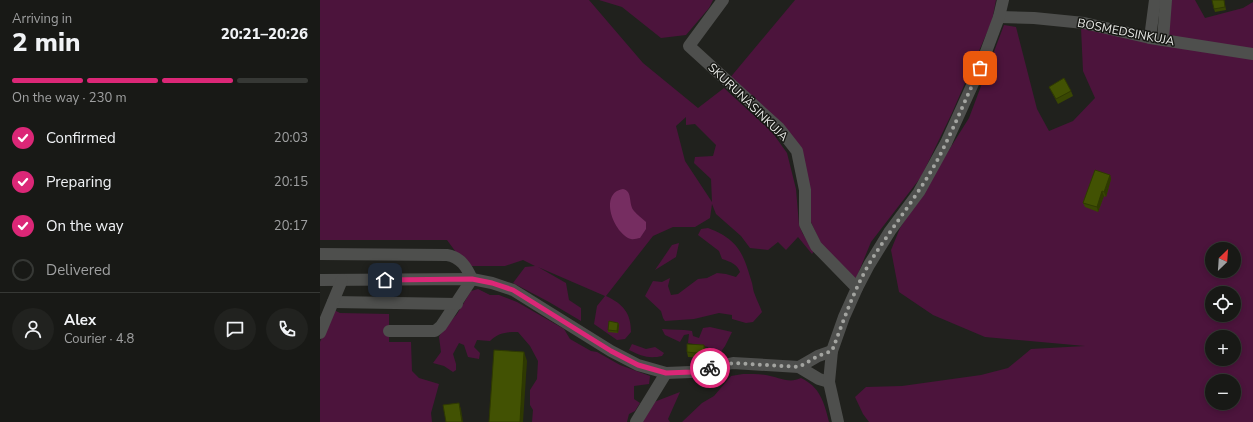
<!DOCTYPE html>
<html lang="en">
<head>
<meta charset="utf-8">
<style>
	:root { --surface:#181916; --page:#21221f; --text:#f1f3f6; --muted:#9fa0a1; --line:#363835; --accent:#db2777 }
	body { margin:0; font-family:"Nunito Sans",sans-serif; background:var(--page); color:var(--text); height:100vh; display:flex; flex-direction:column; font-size:15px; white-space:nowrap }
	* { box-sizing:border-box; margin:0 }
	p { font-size:13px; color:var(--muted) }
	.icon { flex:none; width:22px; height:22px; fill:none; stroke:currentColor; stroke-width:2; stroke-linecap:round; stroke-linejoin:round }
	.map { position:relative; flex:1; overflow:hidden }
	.drawer { display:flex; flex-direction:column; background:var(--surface); width:320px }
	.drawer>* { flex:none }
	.needle { width:26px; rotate:25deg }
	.controls { position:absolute; left:885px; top:242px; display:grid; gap:8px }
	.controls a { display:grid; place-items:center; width:36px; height:36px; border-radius:50%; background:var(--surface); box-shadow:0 2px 6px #0003,0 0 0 1px var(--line); font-size:20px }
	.pin { position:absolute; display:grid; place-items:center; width:34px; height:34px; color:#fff; margin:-17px; border-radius:8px; box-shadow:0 2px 6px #0006 }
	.courier { position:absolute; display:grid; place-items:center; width:40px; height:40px; margin:-20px; border:3px solid #db2777; border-radius:50%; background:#fff; color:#222; box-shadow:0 1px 5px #0007 }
	.overview em { font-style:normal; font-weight:800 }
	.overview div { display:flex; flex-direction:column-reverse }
	.overview { display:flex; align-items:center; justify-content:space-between; height:68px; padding:0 12px }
	h1 { font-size:26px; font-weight:800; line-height:30px }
	.bar { display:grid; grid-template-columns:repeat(4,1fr); gap:6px 4px; align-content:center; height:48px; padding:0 12px }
	.bar i { height:5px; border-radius:3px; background:var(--line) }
	.bar .current { background:var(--accent) }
	.bar p { grid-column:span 4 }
	.line { display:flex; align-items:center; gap:10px; padding:0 12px; border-top:1px solid var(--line) }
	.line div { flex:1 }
	.round { display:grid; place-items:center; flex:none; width:42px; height:42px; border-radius:21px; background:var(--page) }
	ol { padding:0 12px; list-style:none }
	li { display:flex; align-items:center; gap:12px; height:44px }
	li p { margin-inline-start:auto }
	li .icon { padding:4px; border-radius:50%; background:var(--accent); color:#fff; stroke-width:4 }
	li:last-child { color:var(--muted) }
	li i { width:22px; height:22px; border:2px solid var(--line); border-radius:50% }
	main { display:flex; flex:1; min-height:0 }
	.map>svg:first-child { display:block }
	.green { fill:#4c143c; fill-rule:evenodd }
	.water { fill:#762d61 }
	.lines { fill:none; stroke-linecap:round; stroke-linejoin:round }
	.minor { stroke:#4e4f4d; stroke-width:12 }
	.wall { fill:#394703 }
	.shaded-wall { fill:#2e3902 }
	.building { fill:#425203; stroke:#2e3902 }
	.done { stroke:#a3a4a0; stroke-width:4; stroke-dasharray:0 7.2 }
	.route { stroke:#db2777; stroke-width:5 }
	.labels { text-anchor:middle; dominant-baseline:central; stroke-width:3; stroke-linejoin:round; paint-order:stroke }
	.street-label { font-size:12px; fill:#e9eae7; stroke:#171814 }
</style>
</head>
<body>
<main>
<section class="drawer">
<div class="overview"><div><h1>2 min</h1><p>Arriving in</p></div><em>20:21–20:26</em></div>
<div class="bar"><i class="current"></i><i class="current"></i><i class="current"></i><i></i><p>On the way · 230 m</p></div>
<ol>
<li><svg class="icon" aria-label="check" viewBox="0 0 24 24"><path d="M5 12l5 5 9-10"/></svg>Confirmed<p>20:03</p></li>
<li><svg class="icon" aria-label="check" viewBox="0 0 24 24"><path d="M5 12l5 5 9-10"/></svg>Preparing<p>20:15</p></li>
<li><svg class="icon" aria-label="check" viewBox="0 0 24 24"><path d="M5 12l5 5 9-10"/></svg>On the way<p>20:17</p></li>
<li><i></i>Delivered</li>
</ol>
<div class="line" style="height:72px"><a class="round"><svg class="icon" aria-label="person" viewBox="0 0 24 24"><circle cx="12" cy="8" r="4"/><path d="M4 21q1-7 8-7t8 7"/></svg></a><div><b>Alex</b><p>Courier · 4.8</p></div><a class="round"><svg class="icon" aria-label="chat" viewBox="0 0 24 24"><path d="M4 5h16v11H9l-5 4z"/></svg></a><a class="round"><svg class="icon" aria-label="phone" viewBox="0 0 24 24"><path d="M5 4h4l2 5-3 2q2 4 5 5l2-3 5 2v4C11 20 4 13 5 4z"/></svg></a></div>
</section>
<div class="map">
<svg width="933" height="422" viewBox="0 0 933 422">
	<rect width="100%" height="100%" fill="#20211d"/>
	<g class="green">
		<path d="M0,0H269L323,63L378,108L404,88L452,132L467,153L476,189L479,225L483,234L494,251L492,254L478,237L466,250L458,242L448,250L430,248L421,236L396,214L392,204L390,218L375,227H353L333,236L286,296C303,304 311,313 311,332L305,339L297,340L274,324L277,306L285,296L218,267L246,283L249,300L261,308V321L229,302L193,283L205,267L215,266L203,260L185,266H146L127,240H0ZM366,117V125L375,124L396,145L393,156L375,157L374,163L391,179L392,202L365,161L356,126Z"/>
		<polygon points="279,0 393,0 389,8 366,35 341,38 302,7"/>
		<polygon points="475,0 676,0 672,21 632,113 601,177 551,242 535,281 501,244 490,220 481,153 409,79"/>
		<path d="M842,0H875L885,18L923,8L933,2V422H549L543,414L535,397L546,387L582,386L661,375L688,368L711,349L765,346L665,337L613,315L579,292L571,250L580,228L649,118L684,25L696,27L717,109L729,131L753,121L775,98L763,71L761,28L838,45L841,33ZM892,249H914V271H892ZM892,293H914V315H892ZM892,337H914V359H892ZM892,381H914V403H892Z"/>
		<path d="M388,228C419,240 423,253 432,283C433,287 433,291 435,295C437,301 440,306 442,312L433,322L426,323L412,319V315L399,313L374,319L345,321L343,318L341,311L325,296L333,281L342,282L350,278L348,286L351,295L358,294L378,279L387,278L397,273L406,274L416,277L420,272C417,264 411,262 402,259L399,251L378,235L381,229Z"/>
		<polygon points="359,243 356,257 335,270 352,245"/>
		<path d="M158,289L170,295H179L197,302L244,329L250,339L271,351L277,352L300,365L330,376L329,384L314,386V399L320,403L315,411L309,414L307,422H212L213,410L210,405V390L217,379L218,361L210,346L198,332C187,332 179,332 170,341L157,340L154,347L160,353L159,359L148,357L144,345L139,343L133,354L136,364V370L133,372L124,366L113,363L121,352L119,337L122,331L137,314L151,291Z"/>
		<polygon points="14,310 20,313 69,314 69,342 91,342 92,371 99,378 119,384 111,413 112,422 0,422 0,342"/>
		<path d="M390,327L412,332L405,346L398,356L391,357L388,347L368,343L369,334L364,335L360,342L345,335L342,329C352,330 362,329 372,331L373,336L379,338L383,328Z"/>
		<path d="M312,344L326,349L335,347L344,353L342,356C329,359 321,356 309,350Z"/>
		<path d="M423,374C431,374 438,374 446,375C458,377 469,384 481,378C500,387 504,402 509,422H362L382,403L394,396L411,376Z"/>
		<polygon points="360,392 348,419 350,422 322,422 334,402"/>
	</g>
	<path class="water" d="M303,189C313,191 308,204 314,211C317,215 322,218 326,222V229L320,238C317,238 314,240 311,239C294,234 278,193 303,189Z"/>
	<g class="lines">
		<g class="minor">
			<polyline points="403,0 369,46 459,128 477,151 485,190 485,224 496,246 537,288"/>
			<polyline points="679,17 714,18 764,23 830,38 933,54"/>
			<polyline points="830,38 835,0"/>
			<polyline points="843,40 846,0"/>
			<path d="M0,254L127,255C141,257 147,268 152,279L121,326L115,331H69"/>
			<polyline points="0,280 152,279 172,283 193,290 291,351 318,365 346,373 371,372 413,363 479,367 499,379 509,382"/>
			<polyline points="13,302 137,304"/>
			<polyline points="0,333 22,280"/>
			<polyline points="479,367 498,356 512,351"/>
			<polyline points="316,422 346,373"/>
			<polyline points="518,422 509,382 512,351 524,317 537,288 549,265 570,231 599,192 626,143 660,68 679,17 683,0"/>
		</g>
	</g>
	<g class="wall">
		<polygon points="904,0 906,10 895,12 894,9"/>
		<polygon points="729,87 751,91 753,96 738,104 731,91"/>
		<polygon points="790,175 791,179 786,197 784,196 778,212 765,207 763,203"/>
		<polygon points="298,323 299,325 298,333 288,332 288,330"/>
		<polygon points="386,349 385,358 368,357 367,352"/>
	</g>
	<g class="shaded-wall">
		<polygon points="790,175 791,179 786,197 784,192"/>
		<polygon points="782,191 784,196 778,212 777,207"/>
		<polygon points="298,323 299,325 298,333 297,331"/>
		<polygon points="384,345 386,349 385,358 384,354"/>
		<polygon points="204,352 207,361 203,422 200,422"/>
		<polygon points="139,403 141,409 143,422 142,422"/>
	</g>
	<g class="building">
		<polygon points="892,0 904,0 905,7 894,9"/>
		<polygon points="744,78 751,91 736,99 729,87"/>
		<polygon points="775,170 790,175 784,192 782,191 777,207 763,203"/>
		<polygon points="289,321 298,323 297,331 288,330"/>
		<polygon points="367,344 384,345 384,354 367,352"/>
		<polygon points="174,350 204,352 200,422 169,422"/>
		<polygon points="139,403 142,422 126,422 123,405"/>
	</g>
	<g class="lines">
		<path class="done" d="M390,368L413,363L479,367L498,356L512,351C523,322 533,292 549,264C571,228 598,196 618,159C633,130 646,98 660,68"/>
		<polyline class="route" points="65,280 152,279 172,283 193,290 291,351 318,365 346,373 372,372 390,368"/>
	</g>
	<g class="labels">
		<g class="street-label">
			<text transform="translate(806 32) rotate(11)">BOSMEDSINKUJA</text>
			<text transform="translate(428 102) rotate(44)">SKURUNÄSINKUJA</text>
		</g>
	</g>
</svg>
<div class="controls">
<a><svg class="needle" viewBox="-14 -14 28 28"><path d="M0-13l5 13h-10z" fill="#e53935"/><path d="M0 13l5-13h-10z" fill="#9fa0a1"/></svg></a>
<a><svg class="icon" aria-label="locate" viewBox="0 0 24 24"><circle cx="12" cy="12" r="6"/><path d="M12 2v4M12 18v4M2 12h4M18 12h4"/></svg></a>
<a>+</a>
<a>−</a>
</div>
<div class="pin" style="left:660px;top:68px;background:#ea580c"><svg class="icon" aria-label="bag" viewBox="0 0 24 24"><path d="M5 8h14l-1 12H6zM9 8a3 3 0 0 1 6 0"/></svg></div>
<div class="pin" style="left:65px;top:280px;background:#1f2937"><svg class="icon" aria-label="home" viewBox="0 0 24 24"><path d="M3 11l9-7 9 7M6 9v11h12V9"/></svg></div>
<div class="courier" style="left:390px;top:368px"><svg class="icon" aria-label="bike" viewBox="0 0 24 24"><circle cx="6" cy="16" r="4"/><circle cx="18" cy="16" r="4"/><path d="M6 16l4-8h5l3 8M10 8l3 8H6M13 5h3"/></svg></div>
</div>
</main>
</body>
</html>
